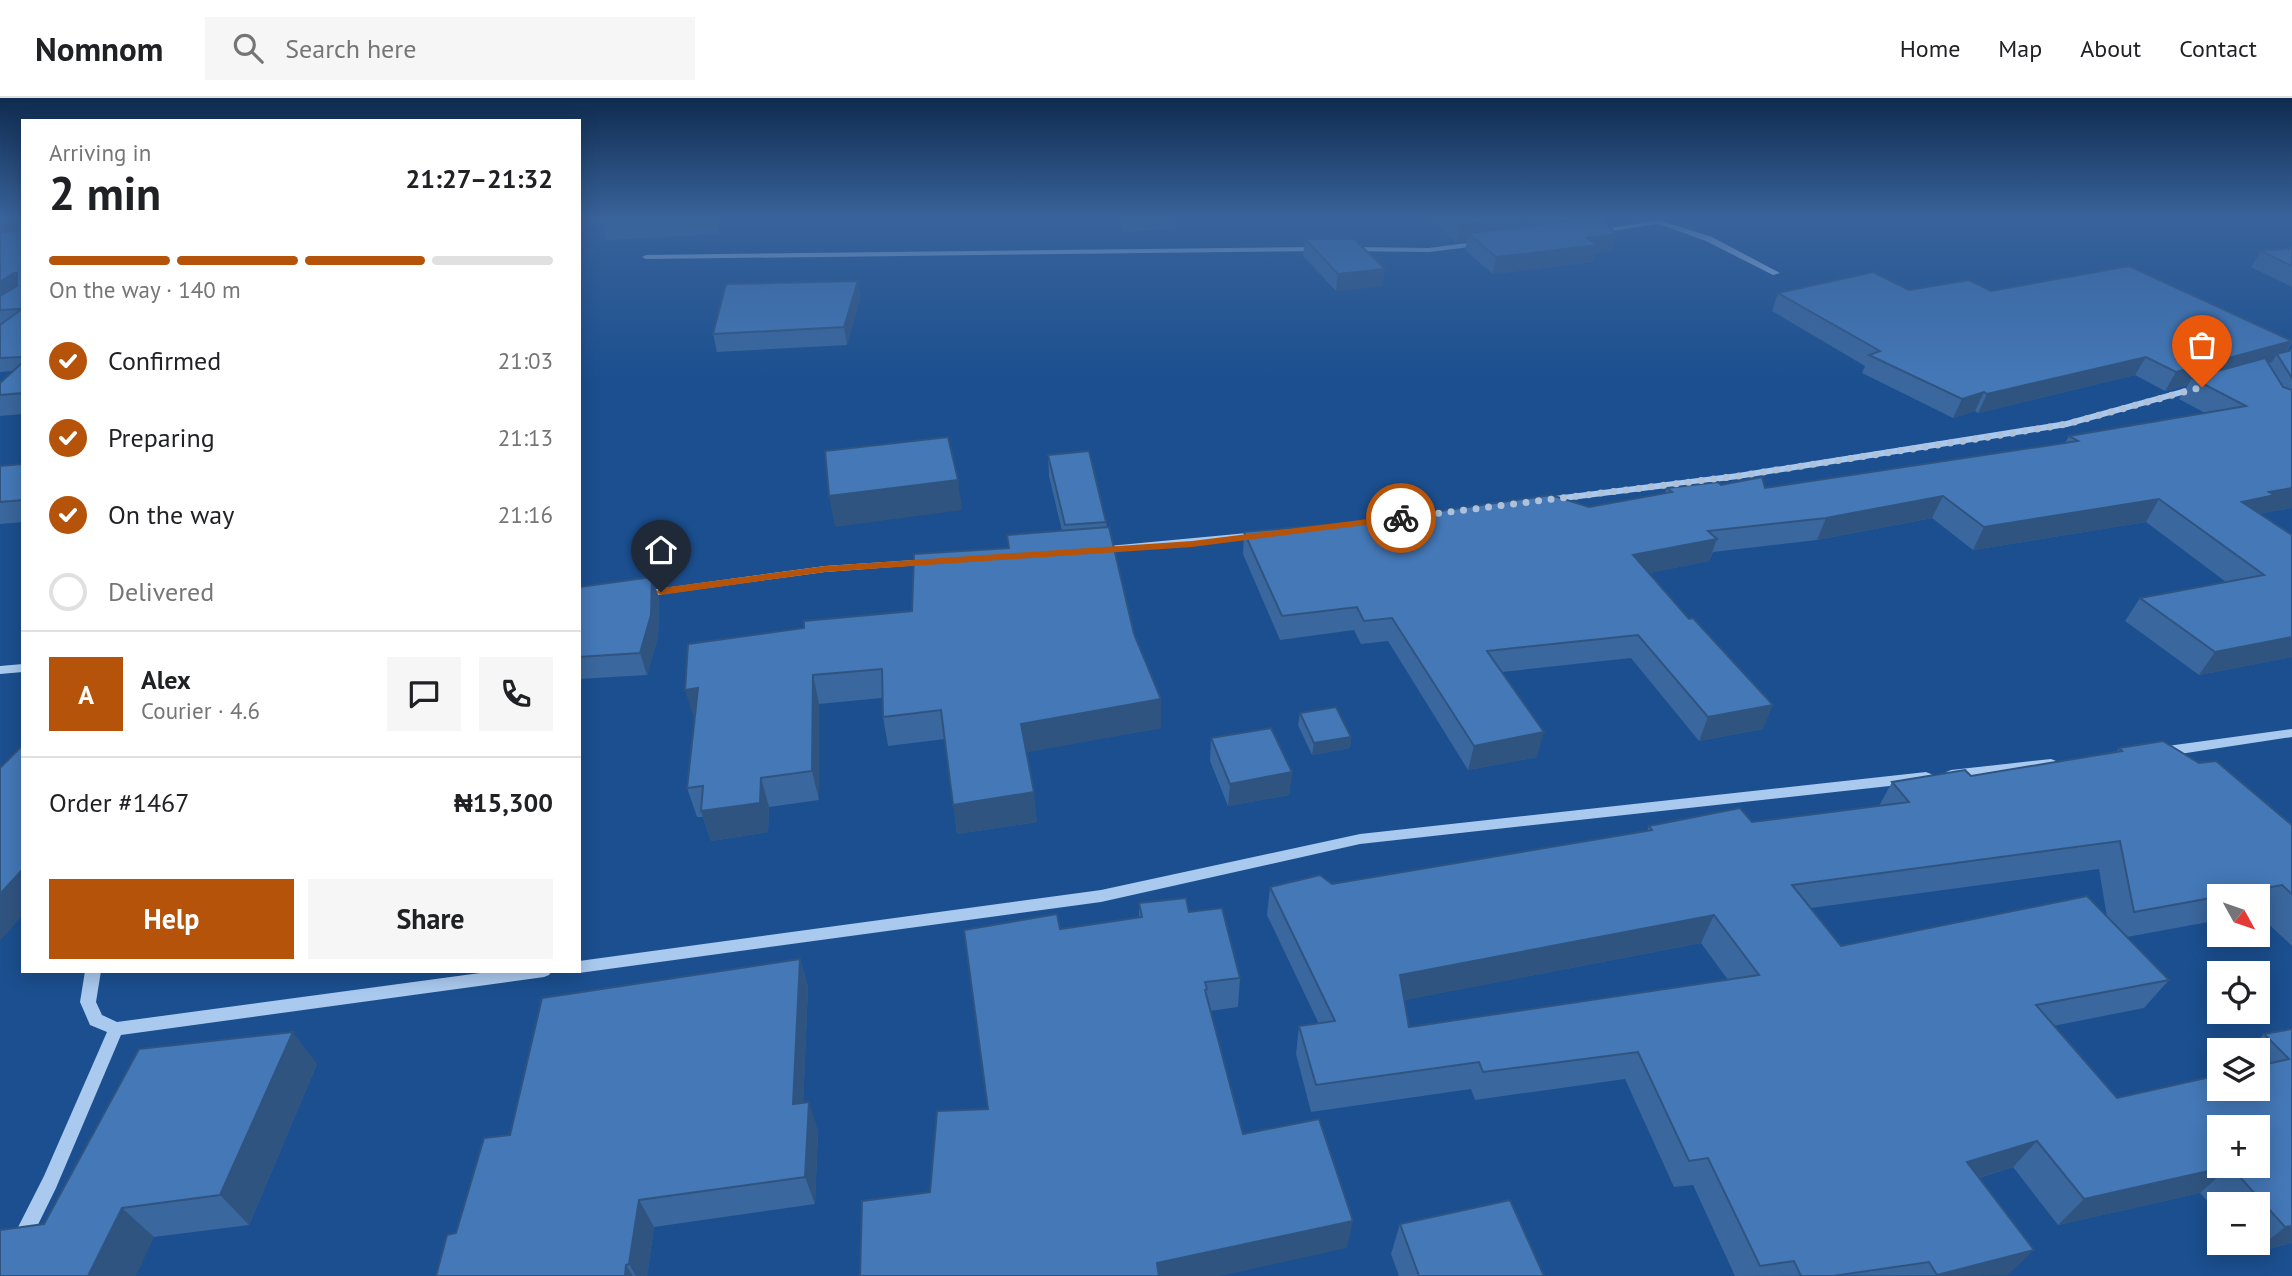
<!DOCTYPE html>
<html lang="en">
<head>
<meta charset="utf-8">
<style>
	:root { --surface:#fff; --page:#f6f6f6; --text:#202124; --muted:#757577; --line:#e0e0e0; --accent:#b45309 }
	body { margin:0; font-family:"PT Sans",sans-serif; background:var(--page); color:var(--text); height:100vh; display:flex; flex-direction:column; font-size:26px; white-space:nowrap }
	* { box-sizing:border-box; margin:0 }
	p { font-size:23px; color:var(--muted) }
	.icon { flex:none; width:38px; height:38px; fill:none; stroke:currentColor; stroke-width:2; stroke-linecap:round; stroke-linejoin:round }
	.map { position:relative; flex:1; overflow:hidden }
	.side { position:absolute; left:21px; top:21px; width:560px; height:854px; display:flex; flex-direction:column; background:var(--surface); border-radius:0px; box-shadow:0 4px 18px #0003 }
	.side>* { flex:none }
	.needle { width:46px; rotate:130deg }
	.fabs { position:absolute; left:2207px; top:786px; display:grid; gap:14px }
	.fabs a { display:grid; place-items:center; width:63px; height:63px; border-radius:0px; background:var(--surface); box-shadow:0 4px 18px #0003; font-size:35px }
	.pin { position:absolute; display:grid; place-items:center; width:60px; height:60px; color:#fff; margin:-72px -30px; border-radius:50% 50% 50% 0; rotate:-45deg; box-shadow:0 0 7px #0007 }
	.pin .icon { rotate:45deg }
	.courier { position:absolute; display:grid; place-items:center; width:70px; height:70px; margin:-35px; border:5px solid #b45309; border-radius:50%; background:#fff; color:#222; box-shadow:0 2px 9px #0007 }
	.headline em { font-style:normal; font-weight:700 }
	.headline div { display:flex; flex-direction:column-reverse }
	.headline { display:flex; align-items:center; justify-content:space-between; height:119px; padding:0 28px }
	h1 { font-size:46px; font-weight:700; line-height:52px }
	.bar { display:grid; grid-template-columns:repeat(4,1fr); gap:10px 7px; align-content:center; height:84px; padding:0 28px }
	.bar i { height:9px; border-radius:5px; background:var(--line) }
	.bar .on { background:var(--accent) }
	.bar p { grid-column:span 4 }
	.line { display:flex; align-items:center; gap:18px; padding:0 28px; border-top:2px solid var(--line) }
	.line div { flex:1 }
	.round { display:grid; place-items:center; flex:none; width:74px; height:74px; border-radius:0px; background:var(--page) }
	ol { padding:0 28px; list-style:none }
	li { display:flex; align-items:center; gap:21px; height:77px }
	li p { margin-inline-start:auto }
	li .icon { padding:7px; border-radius:50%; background:var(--accent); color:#fff; stroke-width:4 }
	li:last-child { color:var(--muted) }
	li i { width:38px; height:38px; border:4px solid var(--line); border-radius:50% }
	.action { display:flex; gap:14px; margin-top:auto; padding:14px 28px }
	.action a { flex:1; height:80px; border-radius:0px; background:var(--accent); color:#fff; font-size:28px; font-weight:700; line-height:80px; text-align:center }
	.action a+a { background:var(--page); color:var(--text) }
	header { display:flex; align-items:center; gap:42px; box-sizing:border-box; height:98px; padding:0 35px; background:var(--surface); border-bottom:2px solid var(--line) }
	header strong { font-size:33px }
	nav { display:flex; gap:38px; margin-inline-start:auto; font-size:24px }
	.search { width:490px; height:63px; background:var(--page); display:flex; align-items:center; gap:18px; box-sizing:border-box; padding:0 24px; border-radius:0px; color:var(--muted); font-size:26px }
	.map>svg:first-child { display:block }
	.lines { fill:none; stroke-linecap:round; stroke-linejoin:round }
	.minor { fill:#a9c9ee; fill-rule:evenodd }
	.wall { fill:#3a679d; fill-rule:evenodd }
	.shaded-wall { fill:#305480 }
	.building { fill:#4478b7; stroke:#305480; stroke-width:2; fill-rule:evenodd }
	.route { fill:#b45309 }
	.done { stroke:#afc1d8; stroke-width:7; stroke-dasharray:0 12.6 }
</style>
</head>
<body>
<header>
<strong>Nomnom</strong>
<div class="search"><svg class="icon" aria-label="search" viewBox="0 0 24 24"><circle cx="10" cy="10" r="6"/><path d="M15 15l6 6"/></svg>Search here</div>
<nav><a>Home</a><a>Map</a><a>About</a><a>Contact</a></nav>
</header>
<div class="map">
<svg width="2292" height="1178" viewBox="0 0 2292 1178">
	<rect width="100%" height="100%" fill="#1b4f8f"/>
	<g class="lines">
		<g class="minor">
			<polygon points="1659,122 1712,139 1780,175 1773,177 1706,143 1659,126 1597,135 1593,133"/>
			<polygon points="1482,143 1485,143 1485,147 1429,154 1350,153 1346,151 1350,149 1429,150"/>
			<polygon points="1318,149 1321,149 1321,153 646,161 642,159 646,157"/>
			<polygon points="2197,287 2201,290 2200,292 2067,329 1738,381 1547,405 1542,402 1547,399 1738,375 2066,323"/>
			<polygon points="1258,434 1263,437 1262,439 1098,455 1093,452 1098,449"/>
			<polygon points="930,461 934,462 935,464 934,466 825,474 642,499 636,496 642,493 825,468"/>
			<polygon points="23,566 23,574 0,576 0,568"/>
			<polygon points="2292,631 2292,639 2160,659 2155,657 2154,654 2155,651 2160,649"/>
			<polygon points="2051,661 2056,663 2058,666 2056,669 1951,682 1946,680 1944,677 1946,674 1951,672"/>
			<polygon points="1926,674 1931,676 1933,679 1931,682 1926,684 1360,746 1101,804 579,875 573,873 579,873 579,863 1101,792 1360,736"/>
			<polygon points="85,873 101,873 96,904 102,917 117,924 495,873 552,873 549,877 544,879 121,937 56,1090 27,1149 20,1152 13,1149 11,1143 44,1078 107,934 90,927 80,904"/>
		</g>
	</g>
	<g class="wall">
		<polygon points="0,120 23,120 23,316 0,318 0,285 13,273 0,274 0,227 3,225 0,225"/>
		<polygon points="603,120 725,120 719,136 606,142 602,125"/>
		<polygon points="1117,120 1174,120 1173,130 1124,134"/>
		<polygon points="1429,120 1592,120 1612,153 1595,155 1593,164 1493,176 1465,152 1467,143 1456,144"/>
		<polygon points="1305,141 1383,188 1336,193 1303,158"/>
		<polygon points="2292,150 2292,189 2251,169 2261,153"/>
		<polygon points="858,183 860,200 847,247 717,254 713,236"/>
		<polygon points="1909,192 1991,193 2292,244 2286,254 2292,252 2292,410 2263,415 2261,417 2292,559 2199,577 2125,523 2140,500 2226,484 2146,424 1973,452 1932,420 1817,442 1713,454 1709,463 1649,475 1763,631 1699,643 1631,560 1502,574 1537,659 1468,672 1388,543 1361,546 1354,532 1280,542 1243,456 1244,434 1589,409 1665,395 1667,390 1721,387 1765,390 2065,345 2069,338 2205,315 2179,301 2188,287 2165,293 2135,277 1978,315 1975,313 1953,320 1862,275 1865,268 1772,213 1778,195"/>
		<polygon points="1048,357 1106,424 1107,429 1134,536 1161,630 1026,654 1037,724 957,736 945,641 888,648 883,619 882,600 819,606 819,702 769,709 768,734 711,743 703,719 697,719 687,690 804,530 912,513 1009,450 1062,433 1049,378"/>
		<polygon points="23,366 23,424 0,426 0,368"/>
		<polygon points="652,479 659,500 658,539 647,577 579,581 579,489"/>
		<polygon points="1300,615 1351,639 1350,650 1312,657 1298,627"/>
		<polygon points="1211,640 1292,674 1289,697 1228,708 1210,663"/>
		<path d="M2119,650L2292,727V848L2258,816V798H2219V822L2127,839L2169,882L2144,910L2053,928L2117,1000L2258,990V952H2248L2264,936L2292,931V1145L2253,1155L2244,1144H2258V1106H2219V1116L2200,1095L2058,1127L2013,1069L1979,1080L2008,1177L1735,1178L1693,1087L1674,1089L1625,981L1475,1002L1471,991L1311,1014L1296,956L1299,928L1319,926L1267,817L1270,789L1332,786L1647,733L1649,728L1752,724L1879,708L1892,684L1971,678L2116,654ZM2099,771L2107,819L1841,848L1811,810ZM1701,845L1728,882L1409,929L1404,902Z"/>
		<polygon points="1139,805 1189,814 1240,880 1238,909 1210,913 1243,1036 1347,1150 930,1094 988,1011 1060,831 1139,820"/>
		<polygon points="800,861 808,889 803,1005 818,1032 815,1106 654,1129 647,1178 436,1178 456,1135 510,1037"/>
		<polygon points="317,966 249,1127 154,1139 44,1126"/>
		<polygon points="1400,1126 1544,1178 1399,1178 1391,1156"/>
	</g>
	<g class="shaded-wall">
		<polygon points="716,120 725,120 719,136"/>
		<polygon points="1514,120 1592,120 1468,135 1467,143 1456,144 1459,127"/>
		<polygon points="16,123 23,135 0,137 0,125"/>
		<polygon points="1616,136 1612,153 1595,155 1593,164 1493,176 1496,159 1587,140"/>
		<polygon points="1385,171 1383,188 1336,193 1338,176"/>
		<polygon points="14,175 22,188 0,202 0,184"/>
		<polygon points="858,183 860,200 847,247 844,229"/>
		<polygon points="2292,243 2281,261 2277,256 2272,264 2199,284 2192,280 2188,287 2165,293 2176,274"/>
		<polygon points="2146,259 2135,277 1978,315 1987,296"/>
		<polygon points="1984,294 1975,313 1953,320 1962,301"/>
		<polygon points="958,382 962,412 835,429 829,398"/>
		<polygon points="2292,390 2292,410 2263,415 2260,419 2242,404 2269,394"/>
		<polygon points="1943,398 1932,420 1817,442 1826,420"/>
		<polygon points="2159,401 2146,424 1973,452 1984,429"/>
		<polygon points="1717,441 1709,463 1626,480 1633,457"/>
		<polygon points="652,479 659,500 658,539 647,577 640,555"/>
		<polygon points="2292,539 2292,559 2199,577 2215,554"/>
		<polygon points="813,577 819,606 819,702 812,673"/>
		<polygon points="698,590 694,621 685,592"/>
		<polygon points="1161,601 1161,630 1023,655 1021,626"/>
		<polygon points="1773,607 1763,631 1699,643 1708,619"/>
		<polygon points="1544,634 1537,659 1468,672 1474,648"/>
		<polygon points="1351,639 1350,650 1312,657 1314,645"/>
		<polygon points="1292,674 1289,697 1228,708 1230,686"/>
		<polygon points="761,680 769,709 768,734 711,743 701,713"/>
		<polygon points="1034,694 1037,724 957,736 953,707"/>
		<polygon points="23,771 23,817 0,843 0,796"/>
		<polygon points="1714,817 1701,845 1394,904 1400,877"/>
		<polygon points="800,861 808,889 802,1034 793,1006"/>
		<polygon points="293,934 317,966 249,1127 220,1097"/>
		<polygon points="809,1004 818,1032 815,1106 805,1079"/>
		<polygon points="2037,1043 2013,1069 1945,1090 1967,1064"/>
		<polygon points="2230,1068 2200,1095 2058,1127 2084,1101"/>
		<polygon points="639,1102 654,1129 647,1178 636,1178 629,1166"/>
		<polygon points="122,1110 154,1139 136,1178 88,1178"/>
		<polygon points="1353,1123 1347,1150 1220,1178 1157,1178 1157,1165"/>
		<polygon points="2292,1128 2292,1145 2253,1155 2285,1129"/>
		<polygon points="2034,1152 2008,1177 1936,1178 1937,1177"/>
		<polygon points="626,1167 633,1178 625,1178"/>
	</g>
	<g class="building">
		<polygon points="0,120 23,120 23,259 0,260 0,227 22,211 0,212 0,198 17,188 17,175 14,175 0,184 0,134 18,132 18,126 16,123 0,125"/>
		<polygon points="603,120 695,120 602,125"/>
		<polygon points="1451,120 1514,120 1459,127"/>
		<polygon points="1596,120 1602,120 1616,136 1587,140 1597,147 1496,159 1468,135"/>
		<polygon points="1305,141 1354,141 1385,171 1338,176"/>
		<polygon points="2292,150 2292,168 2261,153"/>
		<polygon points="2129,168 2292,243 2176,274 2146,259 1987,296 1984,294 1962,301 1869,257 1880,253 1778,195 1873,174 1909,192 1969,182 1991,193"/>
		<polygon points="858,183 844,229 713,236 726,186"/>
		<polygon points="2292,252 2292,280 2277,256"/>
		<polygon points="2265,260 2283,289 2292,292 2292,390 2269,394 2275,397 2242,404 2292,437 2292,539 2215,554 2140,500 2264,477 2159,401 1984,429 1943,398 1826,420 1708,433 1717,441 1633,457 1689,521 1693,520 1773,607 1708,619 1638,537 1487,553 1544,634 1474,648 1392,520 1364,523 1357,509 1282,518 1244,434 1371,423 1551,397 1589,409 1672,394 1667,390 1718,384 1721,387 1762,379 1765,390 2078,343 2069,338 2246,308 2192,280"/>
		<polygon points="23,264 23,295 0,297 0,285"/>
		<polygon points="948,339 958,382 829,398 825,353"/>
		<polygon points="1089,353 1106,424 1065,427 1048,357"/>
		<polygon points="23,366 23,402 0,404 0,368"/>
		<polygon points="1109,429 1134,536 1161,601 1021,626 1034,694 953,707 941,612 883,619 882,571 813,577 812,673 761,680 760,705 701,713 703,688 687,690 698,590 685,592 688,546 804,530 804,523 912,513 914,456 1009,450 1007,437"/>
		<polygon points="652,479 651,517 640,555 579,559 579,489"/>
		<polygon points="1336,609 1351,639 1314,645 1300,615"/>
		<polygon points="1271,630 1292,674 1230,686 1211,640"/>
		<path d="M2163,643L2199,665L2216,663L2292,727V796L2282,787L2134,814L2120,743L1792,787L1841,848L2087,798L2169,882L2036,907L2117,1000L2219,977V990H2258V968L2289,961L2264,936L2292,931V1128L2285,1129L2230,1068L2084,1101L2037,1043L1967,1064L2034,1152L1937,1177L1929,1164L1833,1178H1801L1794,1163L1760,1168L1708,1060L1689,1063L1638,954L1483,974L1479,964L1316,987L1299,928L1335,923L1270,789L1320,777L1332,786L1652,732L1649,728L1740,710L1752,724L1909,704L1892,684L1965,672L1971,678L2122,653L2119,650ZM1714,817L1759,877L1409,929L1400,877ZM2219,1029H2258V1068H2219Z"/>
		<polygon points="23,647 23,771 0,796 0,670"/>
		<polygon points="1186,800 1189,814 1222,810 1240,880 1205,884 1207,891 1205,892 1243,1036 1319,1021 1353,1123 1157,1165 1159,1178 860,1178 862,1103 930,1094 937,1013 988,1011 964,832 1057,816 1060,831 1142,819 1139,805"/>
		<polygon points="800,861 793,1006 809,1004 805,1079 639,1102 629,1166 626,1167 625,1178 436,1178 447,1137 456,1135 484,1040 510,1037 542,900"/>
		<polygon points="293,934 220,1097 122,1110 88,1178 0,1178 0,1132 44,1126 139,951"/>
		<polygon points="1510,1102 1544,1178 1419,1178 1400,1126"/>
	</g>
	<linearGradient id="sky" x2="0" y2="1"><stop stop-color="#0f2b4f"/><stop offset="0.42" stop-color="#39639b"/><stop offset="1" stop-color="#39639b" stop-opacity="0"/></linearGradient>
	<rect width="2292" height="285" fill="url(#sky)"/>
	<polygon class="route" points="1401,417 1406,420 1405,422 1192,449 825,474 661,497 656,494 661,490 825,468 1192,443"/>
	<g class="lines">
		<polyline class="done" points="1401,420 1738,378 1996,338 2067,326 2202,289"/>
	</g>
</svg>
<div class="fabs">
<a><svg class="needle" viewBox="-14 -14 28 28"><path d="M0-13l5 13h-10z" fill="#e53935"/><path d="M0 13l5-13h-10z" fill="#757577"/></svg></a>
<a><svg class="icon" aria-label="locate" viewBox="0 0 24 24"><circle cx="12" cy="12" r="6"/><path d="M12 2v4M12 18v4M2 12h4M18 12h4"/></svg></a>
<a><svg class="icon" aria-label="layers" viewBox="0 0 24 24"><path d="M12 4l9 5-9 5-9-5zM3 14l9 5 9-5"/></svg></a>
<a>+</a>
<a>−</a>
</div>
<div class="pin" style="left:2202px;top:289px;background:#ea580c"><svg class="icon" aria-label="bag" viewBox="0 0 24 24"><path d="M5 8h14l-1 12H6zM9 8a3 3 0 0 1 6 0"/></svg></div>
<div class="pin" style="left:661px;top:494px;background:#1f2937"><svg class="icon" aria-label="home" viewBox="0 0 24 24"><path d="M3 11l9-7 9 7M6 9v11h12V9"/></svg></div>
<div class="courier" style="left:1401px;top:420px"><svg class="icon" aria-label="bike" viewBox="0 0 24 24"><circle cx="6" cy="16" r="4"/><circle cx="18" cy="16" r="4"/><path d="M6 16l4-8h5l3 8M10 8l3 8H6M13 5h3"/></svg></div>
<section class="side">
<div class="headline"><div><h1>2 min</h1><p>Arriving in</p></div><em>21:27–21:32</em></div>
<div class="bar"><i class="on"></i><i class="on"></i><i class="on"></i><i></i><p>On the way · 140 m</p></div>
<ol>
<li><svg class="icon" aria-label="check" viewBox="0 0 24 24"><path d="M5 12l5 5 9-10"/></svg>Confirmed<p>21:03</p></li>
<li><svg class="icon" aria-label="check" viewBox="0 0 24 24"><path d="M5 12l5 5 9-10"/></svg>Preparing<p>21:13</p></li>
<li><svg class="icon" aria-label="check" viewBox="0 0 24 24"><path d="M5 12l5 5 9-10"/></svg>On the way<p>21:16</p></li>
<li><i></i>Delivered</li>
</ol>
<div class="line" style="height:126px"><b class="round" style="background:var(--accent);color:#fff">A</b><div><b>Alex</b><p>Courier · 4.6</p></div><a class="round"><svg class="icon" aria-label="chat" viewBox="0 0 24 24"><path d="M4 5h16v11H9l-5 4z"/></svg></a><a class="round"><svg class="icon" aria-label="phone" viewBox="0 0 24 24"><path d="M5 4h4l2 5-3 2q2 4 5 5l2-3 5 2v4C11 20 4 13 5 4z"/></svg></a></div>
<div class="line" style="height:91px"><div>Order #1467</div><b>₦15,300</b></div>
<div class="action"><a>Help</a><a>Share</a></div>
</section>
</div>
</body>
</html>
